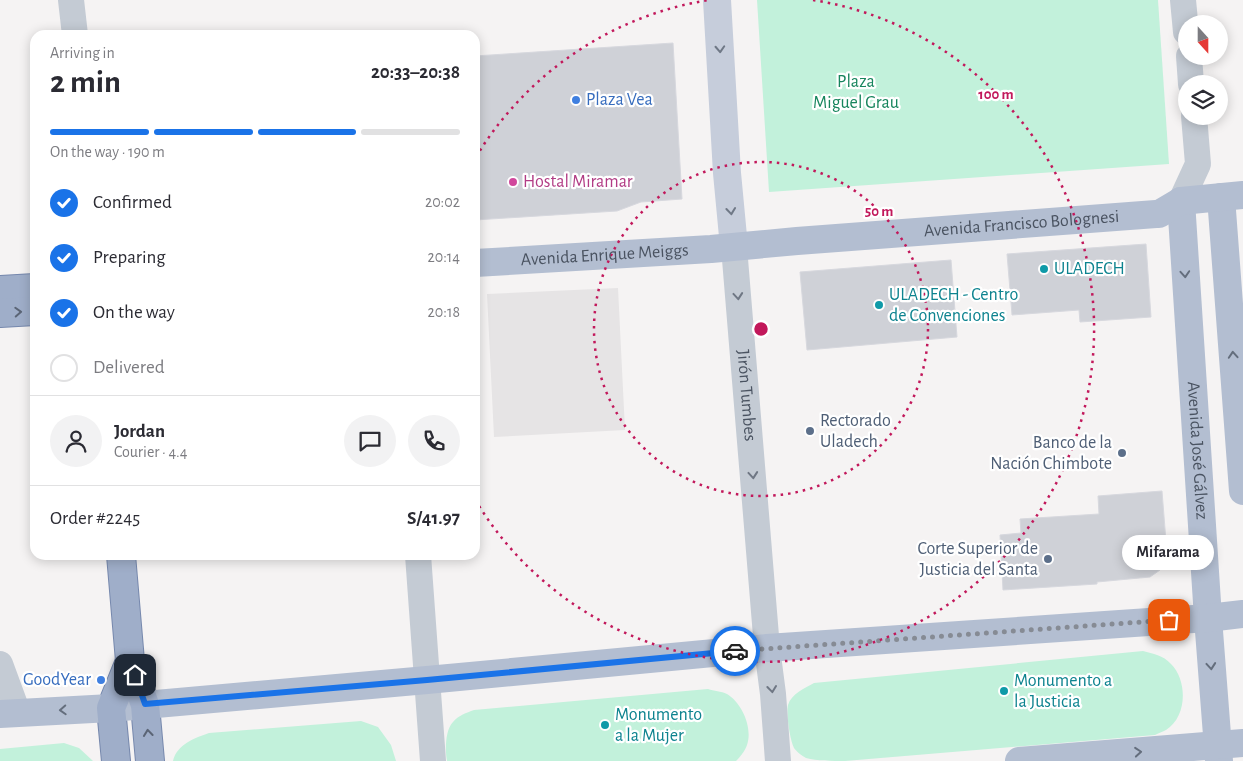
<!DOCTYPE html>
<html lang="en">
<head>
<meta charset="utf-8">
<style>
	:root { --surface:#fff; --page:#f2f2f3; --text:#2b2b33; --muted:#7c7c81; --line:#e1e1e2; --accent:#1a73e8 }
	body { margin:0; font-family:"Alegreya Sans",sans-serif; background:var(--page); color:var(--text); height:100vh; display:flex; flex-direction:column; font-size:19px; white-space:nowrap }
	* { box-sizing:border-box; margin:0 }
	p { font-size:16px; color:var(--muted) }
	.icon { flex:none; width:28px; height:28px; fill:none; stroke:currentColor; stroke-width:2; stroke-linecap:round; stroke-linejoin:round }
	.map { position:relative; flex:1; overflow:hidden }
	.sheet { position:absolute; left:30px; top:30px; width:450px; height:530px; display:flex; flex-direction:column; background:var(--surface); border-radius:15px; box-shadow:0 2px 12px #0003 }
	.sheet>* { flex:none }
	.needle { width:32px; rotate:159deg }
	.controls { position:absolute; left:1178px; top:15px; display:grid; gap:10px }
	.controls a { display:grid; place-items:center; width:50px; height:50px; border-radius:50%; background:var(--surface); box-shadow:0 2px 12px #0003; font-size:25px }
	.pin { position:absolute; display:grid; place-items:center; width:42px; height:42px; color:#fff; margin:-21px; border-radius:10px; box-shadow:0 2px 8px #0006 }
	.courier { position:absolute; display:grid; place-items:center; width:50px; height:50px; margin:-25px; border:4px solid #1a73e8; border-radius:50%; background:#fff; color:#222; box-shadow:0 1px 6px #0007 }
	.bubble { position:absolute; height:35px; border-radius:18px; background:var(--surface); box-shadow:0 2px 12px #0003; font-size:16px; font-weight:700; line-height:35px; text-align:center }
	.summary em { font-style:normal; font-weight:700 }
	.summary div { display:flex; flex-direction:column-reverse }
	.summary { display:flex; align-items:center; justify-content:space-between; height:85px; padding:0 20px }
	h1 { font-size:32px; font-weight:700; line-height:38px }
	.bar { display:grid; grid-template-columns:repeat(4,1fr); gap:8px 5px; align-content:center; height:60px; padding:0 20px }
	.bar i { height:6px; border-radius:4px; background:var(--line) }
	.bar .on { background:var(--accent) }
	.bar p { grid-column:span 4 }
	.line { display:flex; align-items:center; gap:12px; padding:0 20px; border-top:1px solid var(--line) }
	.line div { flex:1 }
	.round { display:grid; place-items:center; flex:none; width:52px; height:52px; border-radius:26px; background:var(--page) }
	ol { padding:0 20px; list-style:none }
	li { display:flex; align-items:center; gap:15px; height:55px }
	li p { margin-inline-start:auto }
	li .icon { padding:5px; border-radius:50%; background:var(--accent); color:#fff; stroke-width:4 }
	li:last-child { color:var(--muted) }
	li i { width:28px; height:28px; border:2px solid var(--line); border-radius:50% }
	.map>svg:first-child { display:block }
	.education { fill:#e6e4e5 }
	.green { fill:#c2f1db }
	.building { fill:#cfd1d7; stroke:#d7d8de }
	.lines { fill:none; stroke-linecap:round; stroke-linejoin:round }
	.trunk-casing { stroke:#7688ad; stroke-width:30 }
	.minor { stroke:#c4cbd4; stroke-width:26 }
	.secondary { stroke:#c6cddb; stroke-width:28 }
	.primary { stroke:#b3bed1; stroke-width:28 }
	.trunk { stroke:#9faec9; stroke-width:28 }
	.oneway { stroke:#6f7886 }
	.oneway2 { stroke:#646e7d }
	.oneway3 { stroke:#6f7784 }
	.oneway4 { stroke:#5b6576 }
	.done { stroke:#868b94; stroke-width:5; stroke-dasharray:0 9 }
	.route { stroke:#1a73e8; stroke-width:6 }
	.ring { fill:none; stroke:#c2185b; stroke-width:2.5; stroke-dasharray:2.5 5 }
	.shop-dot { fill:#3f7fe0; stroke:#fff; stroke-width:2 }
	.hotel-dot { fill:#d1479c; stroke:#fff; stroke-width:2 }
	.culture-dot { fill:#0f9aa8; stroke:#fff; stroke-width:2 }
	.service-dot { fill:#5c6f8a; stroke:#fff; stroke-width:2 }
	.labels { text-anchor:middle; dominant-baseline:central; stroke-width:4.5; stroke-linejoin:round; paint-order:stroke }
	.park-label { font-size:18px; fill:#17855d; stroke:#fff }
	.shop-label { font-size:18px; fill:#366cbe; stroke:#fff; text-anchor:start }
	.hotel-label { font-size:18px; fill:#b23c85; stroke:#fff; text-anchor:start }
	.street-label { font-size:18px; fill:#4a5361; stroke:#fff }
	.culture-label { font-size:18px; fill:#0d838f; stroke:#fff; text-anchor:start }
	.service-label { font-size:18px; fill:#4e5e75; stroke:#fff; text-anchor:end }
	.centre { fill:#c2185b; stroke:#fff; stroke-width:2.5 }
	.ring-label { font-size:15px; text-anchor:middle; font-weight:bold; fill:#c2185b; stroke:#fff; stroke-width:4.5; stroke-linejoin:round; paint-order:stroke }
</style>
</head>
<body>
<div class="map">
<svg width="1243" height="761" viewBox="0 0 1243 761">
	<rect width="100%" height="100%" fill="#f5f3f3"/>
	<polygon class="education" points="618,288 625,430 494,437 487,294"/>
	<g class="green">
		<polygon points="757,0 1158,0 1169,164 769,192"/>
		<path d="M1143,651C1153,654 1163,655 1171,664C1188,681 1187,717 1166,730C1163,732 1158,733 1155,735L845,761C832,761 817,761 806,758C802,756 796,751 794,748C790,740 786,714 788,705C791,694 805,688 814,683Z"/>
		<path d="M708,689C714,691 721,691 727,694C742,703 753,728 747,745C745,751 740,757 736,761H447C445,751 445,730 453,722C459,715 466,713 474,710Z"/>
		<path d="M361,721L378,727L391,745L396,761H173C177,744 195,738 209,733Z"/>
		<polygon points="64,743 79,748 93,761 0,761 0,749"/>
	</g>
	<g class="building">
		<polygon points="673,43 682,199 641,202 617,211 475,220 475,56"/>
		<polygon points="1146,244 1151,317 1080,322 1079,310 1012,315 1007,254"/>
		<polygon points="951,260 957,337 807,350 800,272"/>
		<polygon points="1162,491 1167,554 1160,570 1150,577 1097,582 1097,584 1003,590 1000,535 1021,533 1020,519 1099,514 1098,496"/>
	</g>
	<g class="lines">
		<defs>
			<g id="trunk">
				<polyline points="0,290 35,288"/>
				<polyline points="0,313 35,311"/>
				<polyline points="121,555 130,661 145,705 150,761"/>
				<polyline points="116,761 111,708 130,661"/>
			</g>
		</defs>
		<use href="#trunk" class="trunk-casing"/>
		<g class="minor">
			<polyline points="71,0 75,35"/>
			<polyline points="1183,0 1186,32"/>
			<polyline points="1189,56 1191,84"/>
			<polyline points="1181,201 1198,164 1194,116"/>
			<path id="s1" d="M734,247L767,648L773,694L778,761"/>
			<polyline points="418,555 433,761"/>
			<polyline points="0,664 18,713"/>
		</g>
		<polyline class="secondary" points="717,0 727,173 734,247"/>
		<g class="primary">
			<polyline points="1221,197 1243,491"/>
			<path id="s2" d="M1181,201L1208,618L1219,761"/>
			<path id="s3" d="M475,263L711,249L797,241L1156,214H1159L1181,201L1243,195"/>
			<polyline points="0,714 111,708 427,680 767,648 1208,618 1243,614"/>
			<polyline points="1019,761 1243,743"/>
		</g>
		<use href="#trunk" class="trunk"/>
	</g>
	<defs><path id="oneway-chevron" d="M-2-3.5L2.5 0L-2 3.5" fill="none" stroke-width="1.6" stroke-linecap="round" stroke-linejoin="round" transform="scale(1.25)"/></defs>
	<g class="oneway">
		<use href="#oneway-chevron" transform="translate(720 49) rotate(87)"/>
		<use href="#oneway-chevron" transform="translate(731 211) rotate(84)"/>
	</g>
	<g class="oneway2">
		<use href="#oneway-chevron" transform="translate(1185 274) rotate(86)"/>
		<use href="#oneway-chevron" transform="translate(1233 355) rotate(-94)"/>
		<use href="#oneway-chevron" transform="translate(1211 666) rotate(85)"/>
		<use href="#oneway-chevron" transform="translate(63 710) rotate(177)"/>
		<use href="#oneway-chevron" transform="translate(1138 752) rotate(-5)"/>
	</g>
	<g class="oneway3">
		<use href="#oneway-chevron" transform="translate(738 296) rotate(85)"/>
		<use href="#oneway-chevron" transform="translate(753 475) rotate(85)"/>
		<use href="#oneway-chevron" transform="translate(772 689) rotate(83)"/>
	</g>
	<g class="oneway4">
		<use href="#oneway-chevron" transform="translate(18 312) rotate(-3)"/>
		<use href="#oneway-chevron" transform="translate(148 733) rotate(-96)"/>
	</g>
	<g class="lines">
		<polyline class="done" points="735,651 1169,620"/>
		<polyline class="route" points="135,675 145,704 427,680 735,651"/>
	</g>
	<g class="ring">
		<circle cx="761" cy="329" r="167"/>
		<path d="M476 157A333 333 0 0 1 709 0M813 0A333 333 0 1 1 476 501"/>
	</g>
	<g class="shop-dot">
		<circle cx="576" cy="100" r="5"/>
		<circle cx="101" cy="680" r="5"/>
	</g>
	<circle class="hotel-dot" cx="513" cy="182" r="5"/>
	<g class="culture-dot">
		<circle cx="1044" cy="269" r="5"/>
		<circle cx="879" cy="305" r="5"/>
		<circle cx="1004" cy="691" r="5"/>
		<circle cx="605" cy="725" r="5"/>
	</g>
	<g class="service-dot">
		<circle cx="810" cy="431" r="5"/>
		<circle cx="1122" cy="453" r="5"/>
		<circle cx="1048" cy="559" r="5"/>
	</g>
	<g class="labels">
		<g class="park-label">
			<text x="856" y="82">Plaza<tspan x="856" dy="21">Miguel Grau</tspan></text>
		</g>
		<g class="shop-label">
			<text x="586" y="100">Plaza Vea</text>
			<text x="91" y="680" text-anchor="end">GoodYear</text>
		</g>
		<g class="hotel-label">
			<text x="523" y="182">Hostal Miramar</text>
		</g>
		<g class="street-label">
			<text stroke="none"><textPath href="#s3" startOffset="548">Avenida Francisco Bolognesi</textPath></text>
			<text stroke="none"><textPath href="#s3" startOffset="130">Avenida Enrique Meiggs</textPath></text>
			<text stroke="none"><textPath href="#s1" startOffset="149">Jirón Tumbes</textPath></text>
			<text stroke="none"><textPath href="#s2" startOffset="250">Avenida José Gálvez</textPath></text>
		</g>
		<g class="culture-label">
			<text x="1054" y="269">ULADECH</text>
			<text x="889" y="295">ULADECH - Centro<tspan x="889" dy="21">de Convenciones</tspan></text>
			<text x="1014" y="681">Monumento a<tspan x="1014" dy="21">la Justicia</tspan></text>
			<text x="615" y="715">Monumento<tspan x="615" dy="21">a la Mujer</tspan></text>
		</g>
		<g class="service-label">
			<text x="820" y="421" text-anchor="start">Rectorado<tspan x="820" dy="21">Uladech</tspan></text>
			<text x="1112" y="443">Banco de la<tspan x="1112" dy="21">Nación Chimbote</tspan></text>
			<text x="1038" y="549">Corte Superior de<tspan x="1038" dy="21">Justicia del Santa</tspan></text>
		</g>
	</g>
	<circle cx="761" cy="329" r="8" class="centre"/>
	<g class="ring-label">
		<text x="996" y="99">100 m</text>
		<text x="879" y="216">50 m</text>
	</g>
</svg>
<div class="controls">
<a><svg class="needle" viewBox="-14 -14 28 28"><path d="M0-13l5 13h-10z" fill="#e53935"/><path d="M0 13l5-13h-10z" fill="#7c7c81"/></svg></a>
<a><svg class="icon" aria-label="layers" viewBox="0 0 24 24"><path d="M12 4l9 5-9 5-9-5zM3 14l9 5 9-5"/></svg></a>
</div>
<div class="pin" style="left:1169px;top:620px;background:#ea580c"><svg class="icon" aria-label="bag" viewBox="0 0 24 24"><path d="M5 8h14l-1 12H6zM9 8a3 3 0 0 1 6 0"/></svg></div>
<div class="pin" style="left:135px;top:675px;background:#1f2937"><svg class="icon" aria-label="home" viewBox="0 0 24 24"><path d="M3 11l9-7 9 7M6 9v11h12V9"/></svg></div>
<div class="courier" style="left:735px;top:651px"><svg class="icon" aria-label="car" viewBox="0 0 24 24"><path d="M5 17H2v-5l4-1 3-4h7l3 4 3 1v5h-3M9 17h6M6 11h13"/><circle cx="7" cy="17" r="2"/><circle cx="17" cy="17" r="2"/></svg></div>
<div class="bubble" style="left:1122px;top:535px;width:92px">Mifarama</div>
<section class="sheet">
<div class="summary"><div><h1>2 min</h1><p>Arriving in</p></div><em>20:33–20:38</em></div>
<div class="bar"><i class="on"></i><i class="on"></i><i class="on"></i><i></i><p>On the way · 190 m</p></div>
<ol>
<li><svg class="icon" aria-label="check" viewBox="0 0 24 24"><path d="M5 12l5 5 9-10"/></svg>Confirmed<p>20:02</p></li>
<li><svg class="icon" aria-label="check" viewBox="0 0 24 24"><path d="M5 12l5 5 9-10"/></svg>Preparing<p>20:14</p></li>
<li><svg class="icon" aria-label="check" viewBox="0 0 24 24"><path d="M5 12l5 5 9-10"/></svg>On the way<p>20:18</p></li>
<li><i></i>Delivered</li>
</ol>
<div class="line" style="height:90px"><a class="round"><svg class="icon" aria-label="person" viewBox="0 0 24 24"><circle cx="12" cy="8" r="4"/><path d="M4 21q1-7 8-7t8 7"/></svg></a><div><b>Jordan</b><p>Courier · 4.4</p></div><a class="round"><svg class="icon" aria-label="chat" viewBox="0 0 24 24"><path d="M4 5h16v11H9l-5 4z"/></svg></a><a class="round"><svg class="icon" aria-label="phone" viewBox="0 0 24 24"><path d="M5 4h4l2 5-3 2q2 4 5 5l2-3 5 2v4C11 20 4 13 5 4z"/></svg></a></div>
<div class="line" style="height:65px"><div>Order #2245</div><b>S/41.97</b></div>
</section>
</div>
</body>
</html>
